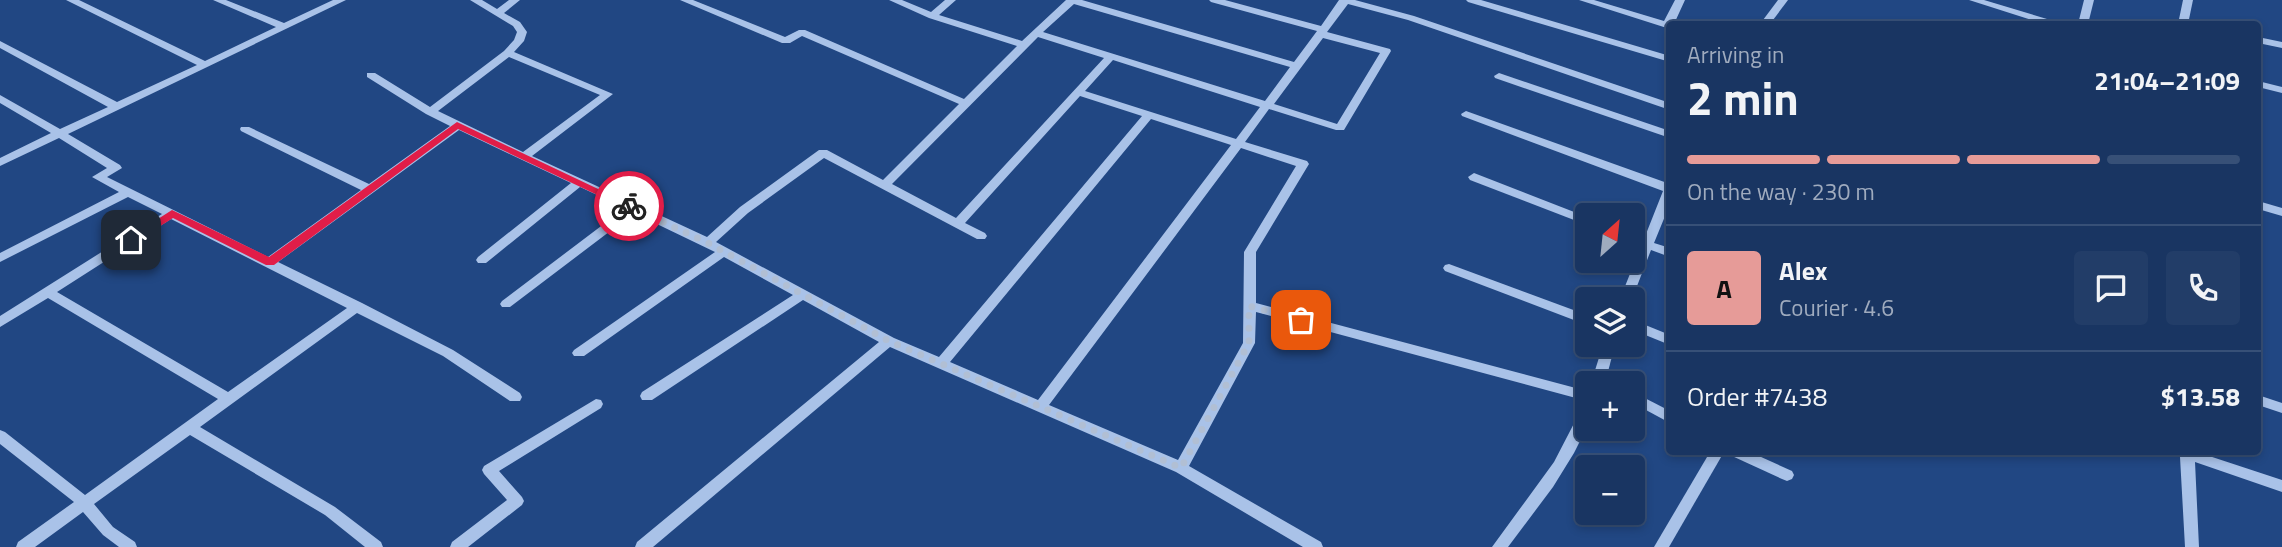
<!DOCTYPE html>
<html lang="en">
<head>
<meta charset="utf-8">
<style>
	:root { --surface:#193562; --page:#223d68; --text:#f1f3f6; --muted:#9fabbe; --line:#375077; --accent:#e69b98 }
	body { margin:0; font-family:"Titillium Web",sans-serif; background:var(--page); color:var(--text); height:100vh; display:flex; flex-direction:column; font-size:26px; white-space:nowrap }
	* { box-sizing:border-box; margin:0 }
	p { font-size:23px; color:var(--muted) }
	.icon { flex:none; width:38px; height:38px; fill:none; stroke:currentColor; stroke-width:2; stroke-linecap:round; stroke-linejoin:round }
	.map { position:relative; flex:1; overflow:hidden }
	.details { position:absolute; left:1666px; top:21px; width:595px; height:434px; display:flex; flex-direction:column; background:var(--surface); border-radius:7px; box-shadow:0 4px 10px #0003,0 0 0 2px var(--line) }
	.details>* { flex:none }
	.needle { width:46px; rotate:27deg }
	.controls { position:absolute; left:1575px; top:203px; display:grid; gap:14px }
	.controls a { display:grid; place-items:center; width:70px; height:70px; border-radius:7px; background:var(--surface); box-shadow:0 4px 10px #0003,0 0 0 2px var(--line); font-size:35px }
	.pin { position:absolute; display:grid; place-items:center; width:60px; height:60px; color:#fff; margin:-30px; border-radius:14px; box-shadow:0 4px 10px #0006 }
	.courier { position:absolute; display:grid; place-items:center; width:70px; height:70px; margin:-35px; border:5px solid #e11d48; border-radius:50%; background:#fff; color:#222; box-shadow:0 2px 9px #0007 }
	.head em { font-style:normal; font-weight:700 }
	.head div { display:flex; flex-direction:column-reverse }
	.head { display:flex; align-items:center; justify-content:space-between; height:119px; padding:0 21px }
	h1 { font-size:46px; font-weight:700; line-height:52px }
	.bar { display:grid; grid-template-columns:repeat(4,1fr); gap:10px 7px; align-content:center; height:84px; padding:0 21px }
	.bar i { height:9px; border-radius:5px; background:var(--line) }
	.bar .current { background:var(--accent) }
	.bar p { grid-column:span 4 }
	.line { display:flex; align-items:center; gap:18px; padding:0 21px; border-top:2px solid var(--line) }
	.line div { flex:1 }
	.round { display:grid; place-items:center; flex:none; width:74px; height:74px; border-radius:7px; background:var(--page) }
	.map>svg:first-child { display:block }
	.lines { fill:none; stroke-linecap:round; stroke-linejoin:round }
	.minor { fill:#a9c2e8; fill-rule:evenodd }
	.route { fill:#e11d48 }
	.done { stroke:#b1bfd4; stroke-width:7; stroke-dasharray:0 12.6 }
</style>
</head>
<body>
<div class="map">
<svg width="2282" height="547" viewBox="0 0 2282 547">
	<rect width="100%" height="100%" fill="#214783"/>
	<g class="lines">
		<g class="minor">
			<path d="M66,0H79L205,61L276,27L213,0H226L284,23L333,0H346L68,134L120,165L122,168L107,177L268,257L361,190L241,131L240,129L241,127H249L369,184L450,126L426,114L367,77V73H375L430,107L504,51L514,40L517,32L513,26L470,0H482L497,9L509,0H520L504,13L520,22L527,32L524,41L514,52L613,94L532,156L707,237L740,207L819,150H827L883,180L959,104L802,36L790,43H782L680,0H693L785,37L799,30H805L964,99L1017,46L929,18L889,0H902L931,12L945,0H956L939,15L1022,41L1066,0H1082L1294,62L1317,31L1211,2L1209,0H1225L1321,26L1339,0H1355L1414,16L1670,103V110L1408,20L1348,4L1327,32L1390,49L1391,51L1344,130H1336L1269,109L1245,142L1307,161L1309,164L1256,252V303L1587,391V401L1256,312L1255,343L1189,466L1321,542L1323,547H1303L1176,472L890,347L653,547H635L637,542L879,342L803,300L652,400H642L640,396L642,392L793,295L724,257L584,356H574L572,353L574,350L715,252L634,213L510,307H502L500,304L502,301L625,208L580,187L486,263H478L476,260L478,257L571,183L459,130L278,262L362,303L453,350L520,393L522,397L520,401H510L443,356L357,313L200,427L335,507L381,542L383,547H365L325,515L190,435L94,504L113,527L135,542L137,547H119L103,535L83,512L35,547H16L18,542L74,502L0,444V430L5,432L85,495L218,399L48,298L0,327V316L162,214L128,197L0,262V253L119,192L92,177L107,168L59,138L0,166V158L51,133L0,103V95L60,129L108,107L0,48V41L117,102L197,65ZM1074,4L1290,67L1265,101L1043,32ZM1038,37L1104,58L956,218L892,184ZM1323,38L1380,53L1337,124L1274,104ZM509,57L600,95L523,152L438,111ZM1113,60L1260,107L1236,139L1085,91ZM1080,96L1142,116L939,357L894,338L716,242L748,213L824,158L977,239H985L987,236L985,233L965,223ZM1151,119L1231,145L1038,400L950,362ZM1241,148L1296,166L1244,252L1243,343L1178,460L1049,405ZM171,219L347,308L228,392L57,292Z"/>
			<polygon points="1466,0 1481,0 1670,56 1670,62 1468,2"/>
			<polygon points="1579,0 1594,0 1664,21 1675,0 1685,0 1674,24 1670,24 1670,29"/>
			<polygon points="1778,0 1788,0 1770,24 1760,24"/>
			<polygon points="1969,0 1984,0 2047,19 2049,21 2044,24 2041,23"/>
			<polygon points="2084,0 2094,0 2088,24 2078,24"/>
			<polygon points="2183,0 2193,0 2188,24 2178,24"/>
			<polygon points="2258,37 2282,42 2282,48 2258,43"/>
			<polygon points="1499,73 1670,131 1670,138 1495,78 1494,76"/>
			<polygon points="2262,82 2282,87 2282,93 2258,87 2258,83"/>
			<polygon points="1466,111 1670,184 1670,204 1654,243 1670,248 1670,257 1651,250 1632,299 1620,299 1641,246 1633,243 1633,235 1644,239 1663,191 1462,116 1461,114"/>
			<polygon points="1474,173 1587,217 1587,225 1470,180 1468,177"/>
			<polygon points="2258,201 2282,208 2282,216 2258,209"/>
			<polygon points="1449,264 1587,315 1587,325 1445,271 1443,268 1445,265"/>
			<polygon points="1633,320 1670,335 1670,345 1633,330"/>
			<polygon points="1603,345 1615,345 1605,383 1591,383"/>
			<polygon points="1633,392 1670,411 1670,423 1633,403"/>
			<polygon points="2258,395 2282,403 2282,413 2258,405"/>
			<polygon points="596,399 601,400 603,404 601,408 499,471 522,497 524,501 522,505 468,547 450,547 452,542 507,500 484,474 482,470 484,466"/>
			<polygon points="1587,407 1587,427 1574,453 1553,487 1508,547 1492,547 1554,462 1582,408"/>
			<polygon points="1710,452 1724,452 1669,547 1654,547"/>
			<polygon points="1730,452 1750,452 1792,471 1794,475 1792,479 1787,481 1782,479 1732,456"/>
			<polygon points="2175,452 2197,452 2282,480 2282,492 2195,462 2199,547 2185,547 2180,457"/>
		</g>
	</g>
	<polygon class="route" points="457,122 634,206 625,208 458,129 274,265 266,265 173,218 135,242 131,244 125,240 172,210 269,257"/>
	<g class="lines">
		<polyline class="done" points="629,206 708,243 889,341 1181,468 1249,343 1249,306 1301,320"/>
	</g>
</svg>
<div class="controls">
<a><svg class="needle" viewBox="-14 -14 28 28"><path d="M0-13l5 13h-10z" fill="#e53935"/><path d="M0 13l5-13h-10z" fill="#9fabbe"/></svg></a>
<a><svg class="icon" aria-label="layers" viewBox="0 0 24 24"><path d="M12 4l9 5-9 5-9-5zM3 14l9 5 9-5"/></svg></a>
<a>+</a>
<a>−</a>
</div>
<div class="pin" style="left:1301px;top:320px;background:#ea580c"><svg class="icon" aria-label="bag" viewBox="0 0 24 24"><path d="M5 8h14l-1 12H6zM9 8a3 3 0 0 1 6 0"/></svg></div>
<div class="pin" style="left:131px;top:240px;background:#1f2937"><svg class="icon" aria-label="home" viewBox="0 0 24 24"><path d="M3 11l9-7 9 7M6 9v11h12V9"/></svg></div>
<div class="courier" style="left:629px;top:206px"><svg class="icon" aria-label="bike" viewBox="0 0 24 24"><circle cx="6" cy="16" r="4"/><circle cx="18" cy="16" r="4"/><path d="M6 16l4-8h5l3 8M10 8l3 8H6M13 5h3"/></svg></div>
<section class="details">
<div class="head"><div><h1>2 min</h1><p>Arriving in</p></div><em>21:04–21:09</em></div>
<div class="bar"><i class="current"></i><i class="current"></i><i class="current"></i><i></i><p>On the way · 230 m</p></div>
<div class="line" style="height:126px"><b class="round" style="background:var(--accent);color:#111">A</b><div><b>Alex</b><p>Courier · 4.6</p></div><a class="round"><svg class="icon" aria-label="chat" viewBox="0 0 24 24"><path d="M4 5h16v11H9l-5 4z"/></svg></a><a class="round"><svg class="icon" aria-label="phone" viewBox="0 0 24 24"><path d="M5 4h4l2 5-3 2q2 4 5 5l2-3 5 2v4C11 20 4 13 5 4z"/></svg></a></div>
<div class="line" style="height:91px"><div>Order #7438</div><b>$13.58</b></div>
</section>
</div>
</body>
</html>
